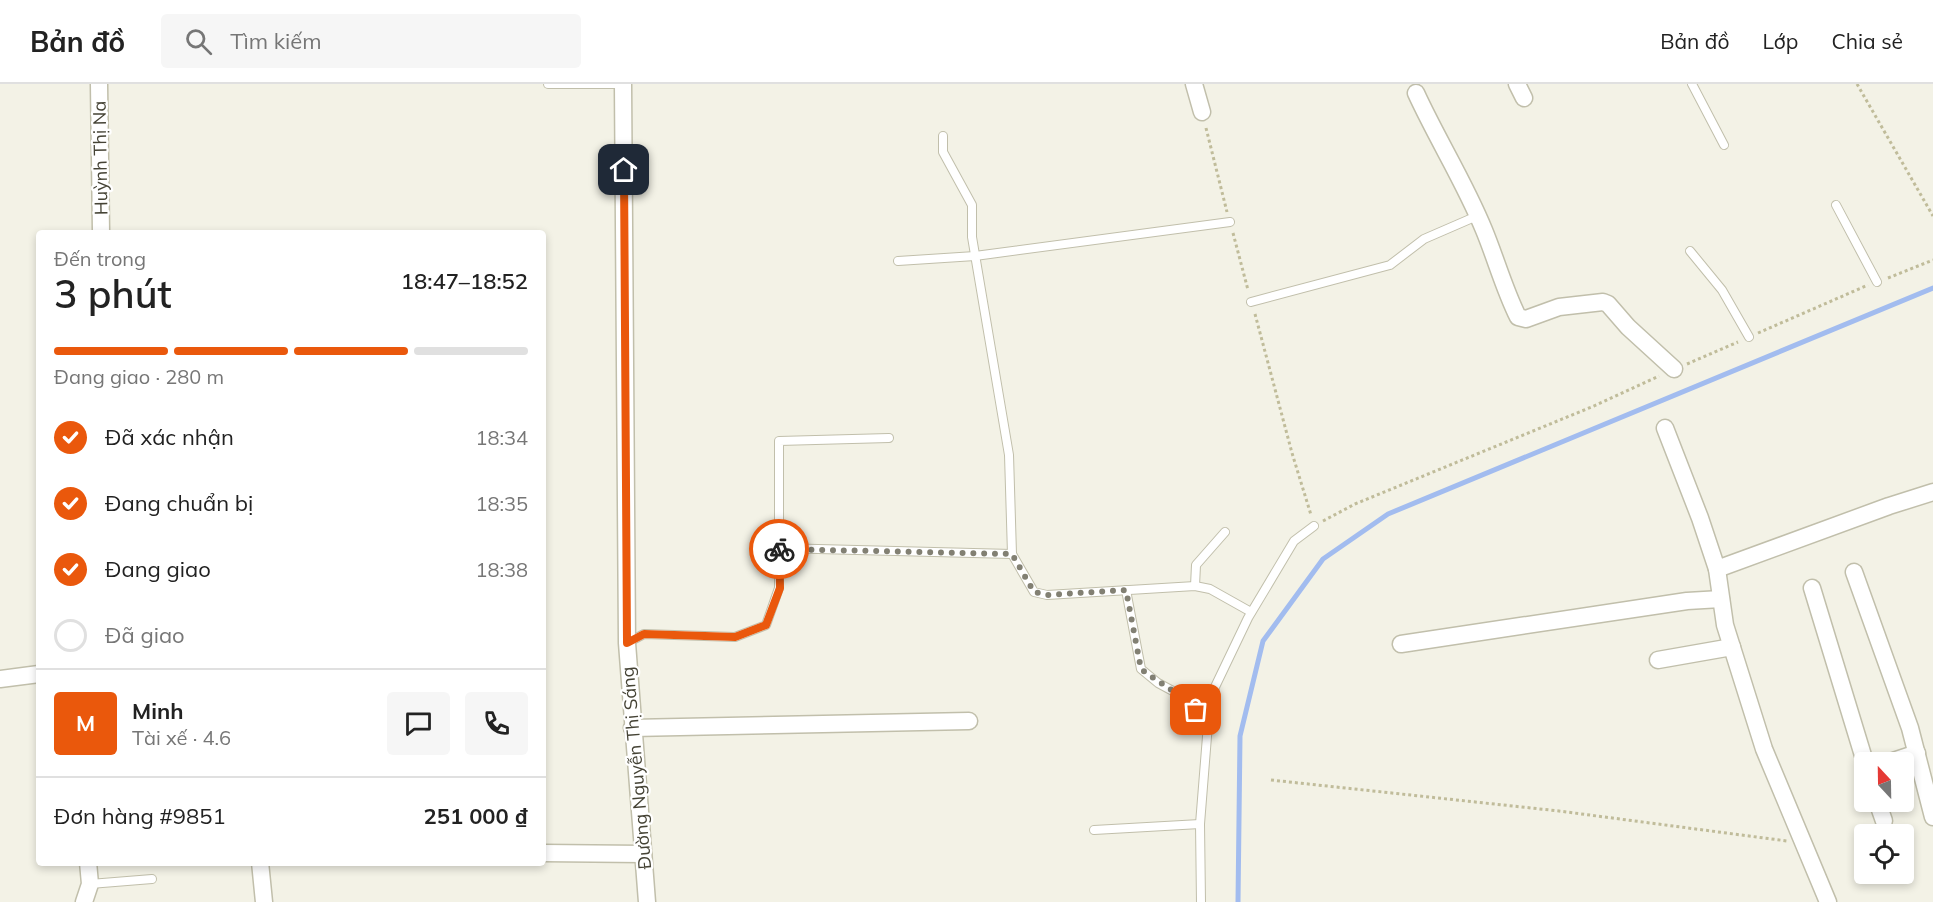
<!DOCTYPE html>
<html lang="vi">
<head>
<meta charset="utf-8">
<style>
	:root { --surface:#fff; --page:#f6f6f6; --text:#222; --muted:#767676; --line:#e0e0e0; --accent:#ea580c }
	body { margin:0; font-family:Mulish,sans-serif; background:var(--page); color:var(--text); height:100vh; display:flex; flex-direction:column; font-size:22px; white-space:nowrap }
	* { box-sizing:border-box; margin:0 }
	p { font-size:20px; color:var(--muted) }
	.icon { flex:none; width:33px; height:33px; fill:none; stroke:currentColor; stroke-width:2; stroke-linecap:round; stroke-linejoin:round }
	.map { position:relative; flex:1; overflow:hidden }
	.sheet { position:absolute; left:36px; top:146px; width:510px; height:636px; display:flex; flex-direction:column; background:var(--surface); border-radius:6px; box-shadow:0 3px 9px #0003 }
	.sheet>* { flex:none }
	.needle { width:39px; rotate:338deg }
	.fabs { position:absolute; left:1854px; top:668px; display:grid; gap:12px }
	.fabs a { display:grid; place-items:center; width:60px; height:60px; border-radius:6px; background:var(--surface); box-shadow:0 3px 9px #0003; font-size:30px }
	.pin { position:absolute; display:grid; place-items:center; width:51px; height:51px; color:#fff; margin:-26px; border-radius:12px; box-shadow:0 3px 9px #0006 }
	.courier { position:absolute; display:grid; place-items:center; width:60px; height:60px; margin:-30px; border:4px solid #ea580c; border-radius:50%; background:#fff; color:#222; box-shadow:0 2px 8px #0007 }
	.overview em { font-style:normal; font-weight:600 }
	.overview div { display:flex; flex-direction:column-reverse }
	.overview { display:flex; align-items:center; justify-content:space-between; height:102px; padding:0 18px }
	h1 { font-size:39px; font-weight:600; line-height:45px }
	.bar { display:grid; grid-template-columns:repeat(4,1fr); gap:9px 6px; align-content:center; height:72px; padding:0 18px }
	.bar i { height:8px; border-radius:4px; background:var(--line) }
	.bar .active { background:var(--accent) }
	.bar p { grid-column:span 4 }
	.line { display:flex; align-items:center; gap:15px; padding:0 18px; border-top:2px solid var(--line) }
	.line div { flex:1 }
	.round { display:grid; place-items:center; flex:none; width:63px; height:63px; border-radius:6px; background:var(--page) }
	ol { padding:0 18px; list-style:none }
	li { display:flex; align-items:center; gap:18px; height:66px }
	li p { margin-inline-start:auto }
	li .icon { padding:6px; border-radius:50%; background:var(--accent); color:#fff; stroke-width:4 }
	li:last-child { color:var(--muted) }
	li i { width:33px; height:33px; border:3px solid var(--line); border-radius:50% }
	header { display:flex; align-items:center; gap:36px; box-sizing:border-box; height:84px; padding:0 30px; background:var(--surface); border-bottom:2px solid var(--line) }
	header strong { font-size:28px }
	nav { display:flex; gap:33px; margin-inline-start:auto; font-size:21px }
	.search { width:420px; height:54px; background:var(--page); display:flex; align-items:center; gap:15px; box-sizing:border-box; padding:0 21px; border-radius:6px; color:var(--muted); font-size:22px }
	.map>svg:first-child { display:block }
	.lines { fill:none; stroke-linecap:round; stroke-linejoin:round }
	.stream { stroke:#a2bcef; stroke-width:5 }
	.lane-casing { stroke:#c1bfab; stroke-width:10 }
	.street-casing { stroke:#c1bfab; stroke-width:19 }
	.path { stroke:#c0bc9a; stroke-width:3; stroke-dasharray:3 3; stroke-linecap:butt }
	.lane { stroke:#fff; stroke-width:8 }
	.street { stroke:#fff; stroke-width:16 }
	.done { stroke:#828073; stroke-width:6; stroke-dasharray:0 10.8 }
	.route { stroke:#ea580c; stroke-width:8 }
	.labels { text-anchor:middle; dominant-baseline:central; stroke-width:4.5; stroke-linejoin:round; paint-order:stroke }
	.street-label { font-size:18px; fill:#454335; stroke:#fff }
</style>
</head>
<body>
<header>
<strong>Bản đồ</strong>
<div class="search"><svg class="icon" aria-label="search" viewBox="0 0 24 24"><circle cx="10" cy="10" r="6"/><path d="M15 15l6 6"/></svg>Tìm kiếm</div>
<nav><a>Bản đồ</a><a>Lớp</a><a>Chia sẻ</a></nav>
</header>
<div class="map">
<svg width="1933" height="818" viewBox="0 0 1933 818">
	<rect width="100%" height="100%" fill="#f3f2e6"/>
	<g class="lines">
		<polyline class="stream" points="1238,818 1240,652 1263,557 1323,475 1388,430 1933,204"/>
		<defs>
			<g id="lane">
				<polyline points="548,0 623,0"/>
				<polyline points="1692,0 1724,61"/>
				<polyline points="1836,121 1877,198"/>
				<polyline points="1690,167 1722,206 1749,253"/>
				<polyline points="898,177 975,172 1230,138"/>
				<polyline points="1251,218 1390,181 1424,155 1477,132"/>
				<polyline points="779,464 1012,470 1009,371 972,153 972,121 943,68 943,52"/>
				<polyline points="1012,470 1034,508 1047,511 1195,502 1210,505 1251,528"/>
				<polyline points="1195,502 1196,481 1225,448"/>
				<polyline points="1126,506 1141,585 1158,599 1184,613 1208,640"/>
				<polyline points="627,559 644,550 735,553 766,541 779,504 779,357 889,354"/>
				<polyline points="1094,746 1200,740"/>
				<polyline points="90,800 152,795"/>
				<polyline points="1201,818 1200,740 1208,640 1214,605 1248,534 1294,457 1314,442"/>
			</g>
			<g id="street">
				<polyline points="99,0 101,148"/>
				<polyline points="623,0 627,559 647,818"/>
				<polyline points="1194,0 1202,28"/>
				<polyline points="1517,0 1524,14"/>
				<path d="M1416,9C1437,55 1465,99 1484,146C1496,175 1504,205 1518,233L1526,235L1559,223L1603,218L1608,220L1628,243L1674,285"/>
				<polyline points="1665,344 1700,434 1717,485 1725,541 1764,665 1828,818"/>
				<polyline points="1717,485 1889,422 1933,408"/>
				<polyline points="1854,488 1910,644 1933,733"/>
				<polyline points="1812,504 1865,678"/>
				<polyline points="1401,560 1687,517 1721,515"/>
				<polyline points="1658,576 1732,563"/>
				<polyline points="0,595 39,590"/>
				<polyline points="632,644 969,637"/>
				<polyline points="1890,678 1917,669"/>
				<polyline points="1877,717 1884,737"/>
				<polyline points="543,769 643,770"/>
				<polyline points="260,778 264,818"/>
				<polyline points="84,818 90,800 88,778"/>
			</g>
		</defs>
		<use href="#lane" class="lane-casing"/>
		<use href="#street" class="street-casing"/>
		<g class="path">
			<polyline points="1857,0 1933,132"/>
			<polyline points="1206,44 1227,128"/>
			<polyline points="1233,149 1248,206"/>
			<polyline points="1888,194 1933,176"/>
			<polyline points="1255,230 1292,369 1311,431"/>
			<polyline points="1758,249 1868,201"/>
			<polyline points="1687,280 1738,258"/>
			<polyline points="1323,437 1355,420 1594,322 1659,292"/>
			<polyline points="1271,696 1559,727 1787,757"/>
		</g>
		<use href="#lane" class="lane"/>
		<use href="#street" class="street"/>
	</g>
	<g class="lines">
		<path class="done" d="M779,465L1012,470L1034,508L1047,511L1126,506L1141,585C1159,599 1180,609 1196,626"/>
		<polyline class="route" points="624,86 627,559 644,550 735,553 766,541 780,504 779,465"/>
	</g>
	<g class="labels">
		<g class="street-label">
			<text transform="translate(100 74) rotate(-91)">Huỳnh Thị Na</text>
			<text transform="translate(636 684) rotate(-95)">Đường Nguyễn Thị Sáng</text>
		</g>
	</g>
</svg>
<div class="fabs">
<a><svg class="needle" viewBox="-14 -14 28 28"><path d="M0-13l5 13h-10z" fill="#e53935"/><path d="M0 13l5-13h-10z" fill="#767676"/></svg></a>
<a><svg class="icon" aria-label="locate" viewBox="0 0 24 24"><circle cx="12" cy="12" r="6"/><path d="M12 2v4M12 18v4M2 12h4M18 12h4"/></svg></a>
</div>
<div class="pin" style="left:1196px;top:626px;background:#ea580c"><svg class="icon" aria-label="bag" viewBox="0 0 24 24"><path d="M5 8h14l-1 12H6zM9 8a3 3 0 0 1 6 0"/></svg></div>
<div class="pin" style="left:624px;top:86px;background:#1f2937"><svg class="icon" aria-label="home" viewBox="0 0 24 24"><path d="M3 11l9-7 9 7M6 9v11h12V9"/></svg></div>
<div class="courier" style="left:779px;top:465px"><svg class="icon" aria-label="bike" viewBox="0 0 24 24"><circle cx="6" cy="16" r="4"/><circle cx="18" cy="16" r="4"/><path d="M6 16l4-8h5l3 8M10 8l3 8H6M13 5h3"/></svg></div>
<section class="sheet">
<div class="overview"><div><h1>3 phút</h1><p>Đến trong</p></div><em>18:47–18:52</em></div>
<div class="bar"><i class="active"></i><i class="active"></i><i class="active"></i><i></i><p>Đang giao · 280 m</p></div>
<ol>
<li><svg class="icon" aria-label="check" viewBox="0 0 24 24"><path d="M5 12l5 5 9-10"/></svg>Đã xác nhận<p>18:34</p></li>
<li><svg class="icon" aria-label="check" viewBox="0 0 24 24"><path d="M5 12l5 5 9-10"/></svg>Đang chuẩn bị<p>18:35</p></li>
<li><svg class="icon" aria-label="check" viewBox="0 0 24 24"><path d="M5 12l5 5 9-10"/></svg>Đang giao<p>18:38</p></li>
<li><i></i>Đã giao</li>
</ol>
<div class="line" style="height:108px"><b class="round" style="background:var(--accent);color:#fff">M</b><div><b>Minh</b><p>Tài xế · 4.6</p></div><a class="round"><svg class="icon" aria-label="chat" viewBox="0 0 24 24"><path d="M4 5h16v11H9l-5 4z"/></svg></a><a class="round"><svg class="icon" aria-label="phone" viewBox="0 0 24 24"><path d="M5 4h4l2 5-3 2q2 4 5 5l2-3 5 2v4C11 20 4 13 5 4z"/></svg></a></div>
<div class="line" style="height:78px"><div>Đơn hàng #9851</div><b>251 000 ₫</b></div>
</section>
</div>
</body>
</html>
